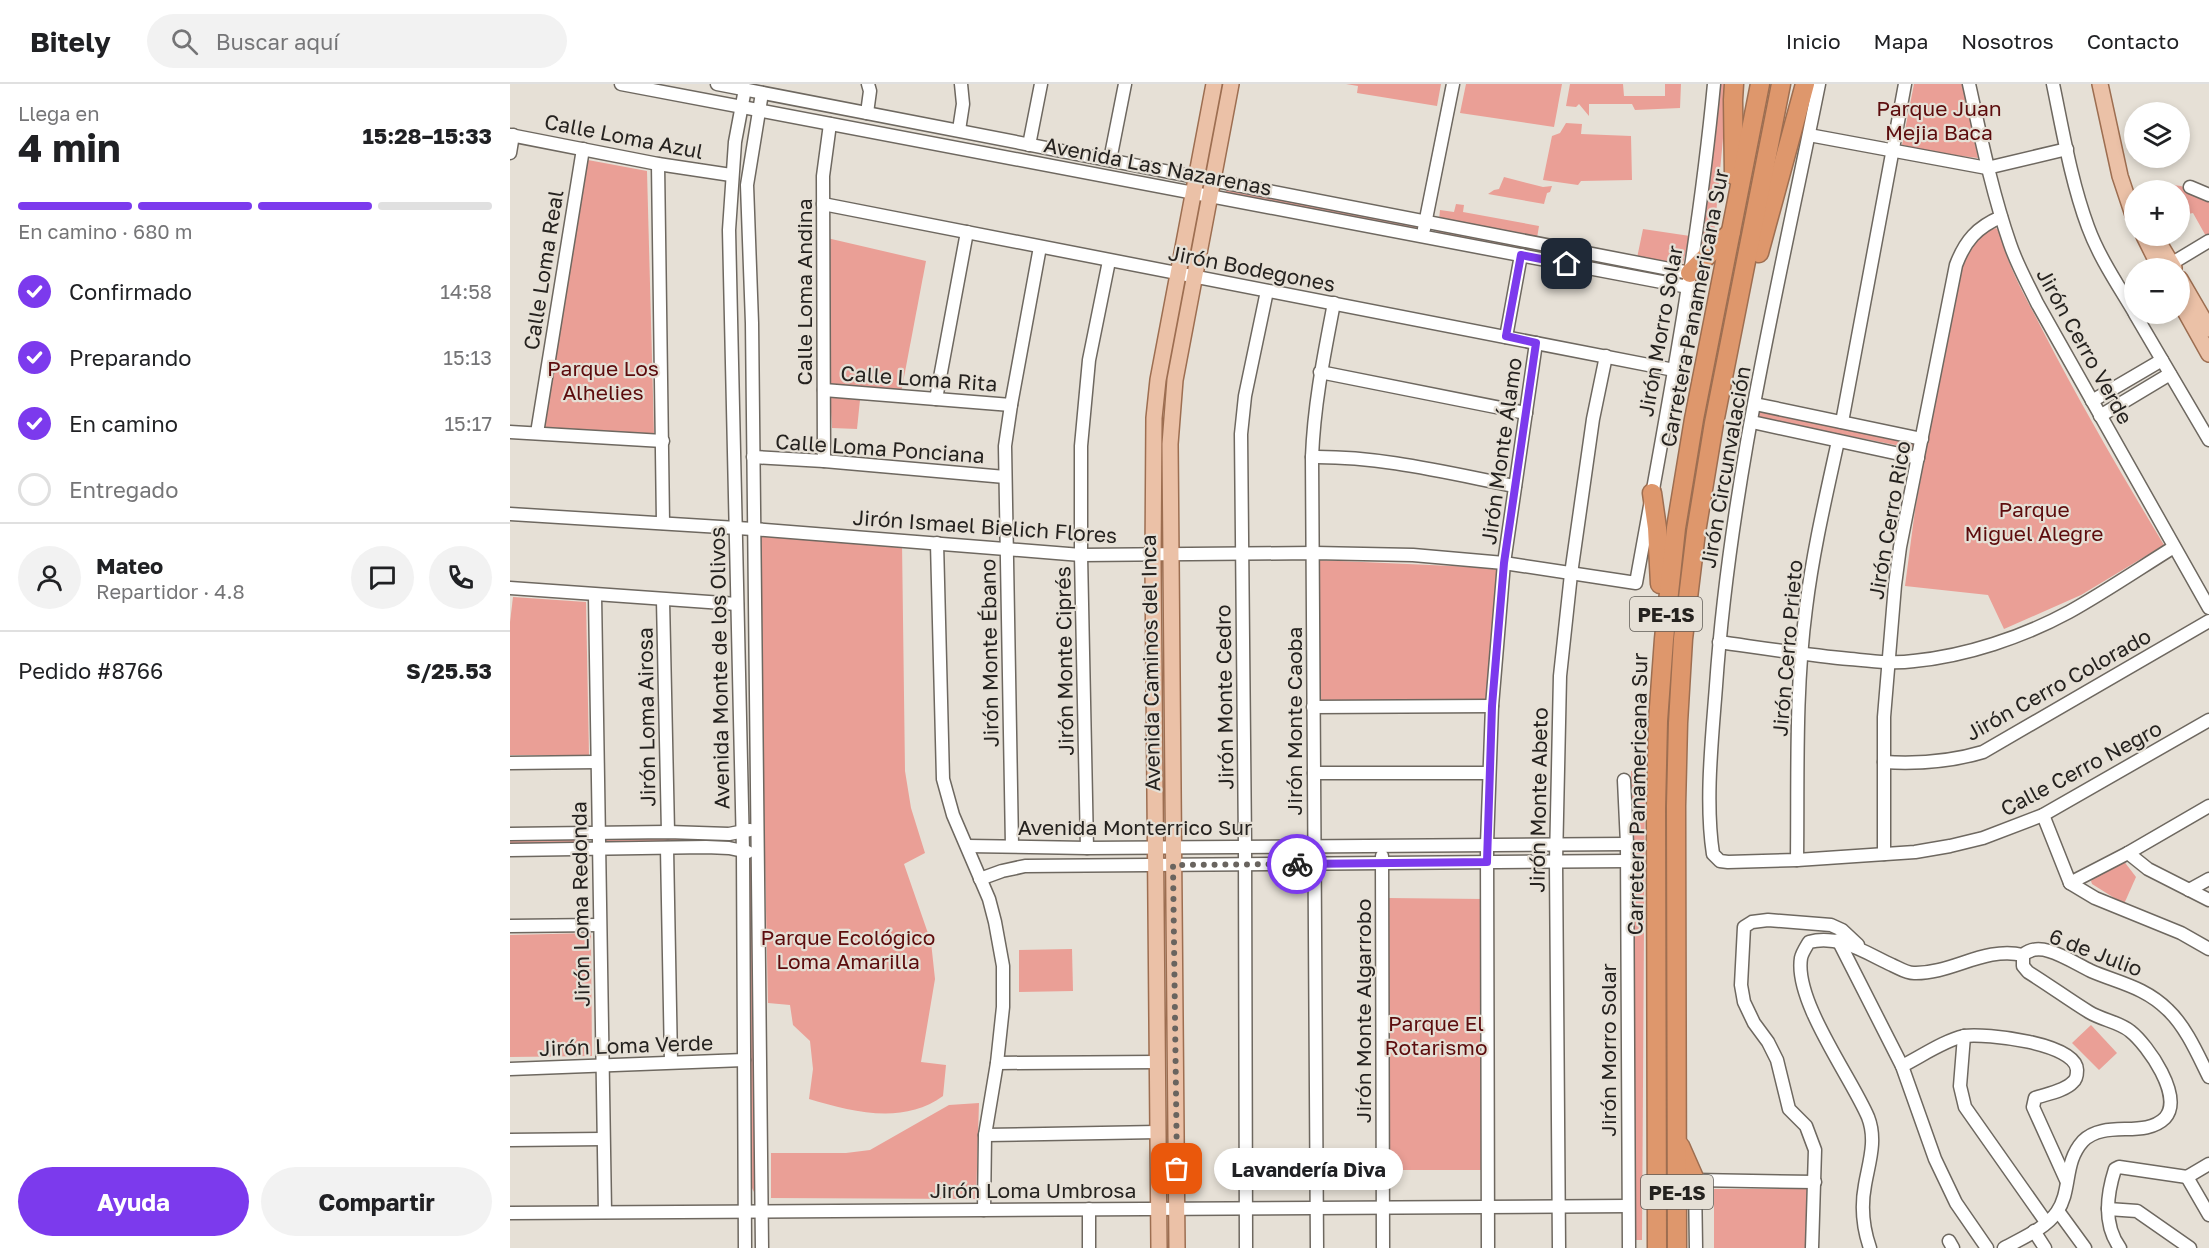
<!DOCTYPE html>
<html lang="es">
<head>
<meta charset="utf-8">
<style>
	:root { --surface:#fff; --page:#f2f2f2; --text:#202124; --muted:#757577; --line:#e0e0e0; --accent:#7c3aed }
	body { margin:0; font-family:"Golos Text",sans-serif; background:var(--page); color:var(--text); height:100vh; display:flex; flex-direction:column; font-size:22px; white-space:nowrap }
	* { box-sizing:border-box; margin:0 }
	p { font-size:20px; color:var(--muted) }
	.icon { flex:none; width:33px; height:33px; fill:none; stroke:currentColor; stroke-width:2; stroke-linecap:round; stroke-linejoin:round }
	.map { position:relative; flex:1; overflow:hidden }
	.side { display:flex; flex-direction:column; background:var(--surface); width:510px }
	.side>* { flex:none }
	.tools { position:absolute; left:1614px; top:18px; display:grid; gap:12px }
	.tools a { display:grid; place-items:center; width:66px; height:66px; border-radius:50%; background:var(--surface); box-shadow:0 3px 9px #0003; font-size:30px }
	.pin { position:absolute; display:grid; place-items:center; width:51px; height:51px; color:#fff; margin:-26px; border-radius:12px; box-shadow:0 3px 9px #0006 }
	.courier { position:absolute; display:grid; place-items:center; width:60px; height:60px; margin:-30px; border:4px solid #7c3aed; border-radius:50%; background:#fff; color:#222; box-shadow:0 2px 8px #0007 }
	.bubble { position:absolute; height:42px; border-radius:21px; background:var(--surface); box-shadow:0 3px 9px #0003; font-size:20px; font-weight:700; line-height:42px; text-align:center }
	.headline em { font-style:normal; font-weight:700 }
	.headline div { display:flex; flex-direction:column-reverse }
	.headline { display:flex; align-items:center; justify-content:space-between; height:102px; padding:0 18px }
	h1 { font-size:39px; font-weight:700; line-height:45px }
	.bar { display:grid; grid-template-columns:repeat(4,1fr); gap:9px 6px; align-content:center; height:72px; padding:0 18px }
	.bar i { height:8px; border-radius:4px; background:var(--line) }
	.bar .selected { background:var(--accent) }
	.bar p { grid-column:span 4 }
	.line { display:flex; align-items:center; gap:15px; padding:0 18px; border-top:2px solid var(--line) }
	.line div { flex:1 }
	.round { display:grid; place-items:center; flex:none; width:63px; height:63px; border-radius:32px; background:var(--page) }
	ol { padding:0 18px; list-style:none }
	li { display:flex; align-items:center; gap:18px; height:66px }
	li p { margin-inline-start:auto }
	li .icon { padding:6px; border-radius:50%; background:var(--accent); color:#fff; stroke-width:4 }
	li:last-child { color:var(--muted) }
	li i { width:33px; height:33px; border:3px solid var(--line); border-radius:50% }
	.cta { display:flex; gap:12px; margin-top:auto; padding:12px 18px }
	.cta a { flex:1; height:69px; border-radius:36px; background:var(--accent); color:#fff; font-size:24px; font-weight:700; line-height:69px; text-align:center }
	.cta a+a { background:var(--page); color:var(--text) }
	header { display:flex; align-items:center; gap:36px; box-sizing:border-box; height:84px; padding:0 30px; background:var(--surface); border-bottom:2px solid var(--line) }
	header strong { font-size:28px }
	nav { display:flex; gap:33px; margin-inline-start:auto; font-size:21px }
	.search { width:420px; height:54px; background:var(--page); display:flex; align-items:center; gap:15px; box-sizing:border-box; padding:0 21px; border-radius:33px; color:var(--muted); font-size:22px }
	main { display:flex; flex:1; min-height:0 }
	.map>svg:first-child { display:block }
	.green { fill:#ea9f96 }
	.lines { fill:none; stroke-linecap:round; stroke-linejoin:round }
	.minor-casing { stroke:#6e6860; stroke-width:15 }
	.major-casing { stroke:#9d6e51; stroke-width:18 }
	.highway-casing { stroke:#9d6e51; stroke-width:21 }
	.minor { stroke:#fff; stroke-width:12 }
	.major { stroke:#ebc1a7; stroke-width:15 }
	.highway { stroke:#de976c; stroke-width:18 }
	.done { stroke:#69645f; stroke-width:6; stroke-dasharray:0 10.8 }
	.route { stroke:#7c3aed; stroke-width:8 }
	.labels { text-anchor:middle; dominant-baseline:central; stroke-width:4.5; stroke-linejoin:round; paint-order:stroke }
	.shield { fill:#e6e0d6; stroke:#5f5b56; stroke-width:1.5 }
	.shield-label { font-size:20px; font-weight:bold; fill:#25221f }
	.park-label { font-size:21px; fill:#5c0c0d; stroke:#e6e0d6 }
	.street-label { font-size:21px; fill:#25221f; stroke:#e6e0d6 }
</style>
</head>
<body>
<header>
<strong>Bitely</strong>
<div class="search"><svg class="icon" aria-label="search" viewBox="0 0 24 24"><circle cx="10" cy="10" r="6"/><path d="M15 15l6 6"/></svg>Buscar aquí</div>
<nav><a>Inicio</a><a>Mapa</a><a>Nosotros</a><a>Contacto</a></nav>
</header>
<main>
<section class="side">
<div class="headline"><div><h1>4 min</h1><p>Llega en</p></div><em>15:28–15:33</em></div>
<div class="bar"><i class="selected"></i><i class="selected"></i><i class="selected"></i><i></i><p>En camino · 680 m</p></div>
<ol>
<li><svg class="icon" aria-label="check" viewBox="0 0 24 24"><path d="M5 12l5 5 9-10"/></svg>Confirmado<p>14:58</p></li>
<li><svg class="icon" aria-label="check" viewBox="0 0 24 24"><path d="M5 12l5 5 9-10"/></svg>Preparando<p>15:13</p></li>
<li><svg class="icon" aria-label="check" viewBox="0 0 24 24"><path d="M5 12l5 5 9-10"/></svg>En camino<p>15:17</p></li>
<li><i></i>Entregado</li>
</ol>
<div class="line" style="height:108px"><a class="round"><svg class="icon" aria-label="person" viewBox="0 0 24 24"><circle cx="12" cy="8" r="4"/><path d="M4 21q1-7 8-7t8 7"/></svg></a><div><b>Mateo</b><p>Repartidor · 4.8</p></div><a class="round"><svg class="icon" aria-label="chat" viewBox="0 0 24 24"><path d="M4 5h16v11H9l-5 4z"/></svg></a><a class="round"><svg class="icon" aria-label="phone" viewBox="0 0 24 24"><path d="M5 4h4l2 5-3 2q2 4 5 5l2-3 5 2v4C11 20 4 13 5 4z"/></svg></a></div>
<div class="line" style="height:78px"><div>Pedido #8766</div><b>S/25.53</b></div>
<div class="cta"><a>Ayuda</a><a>Compartir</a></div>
</section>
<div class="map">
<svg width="1699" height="1164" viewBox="0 0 1699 1164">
	<rect width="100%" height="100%" fill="#e6e0d6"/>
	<g class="green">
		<polygon points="836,0 931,0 927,22 847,9 848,2"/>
		<polygon points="956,0 1052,0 1044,43 950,29"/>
		<polygon points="1060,0 1113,0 1114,12 1155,12 1155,0 1171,0 1170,24 1125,26 1122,20 1079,20 1079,32 1069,20 1066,23 1056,22"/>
		<polygon points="1208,0 1218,0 1204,152 1196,163 1191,158"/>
		<polygon points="1404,0 1453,0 1468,74 1434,70 1392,61"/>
		<polygon points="1056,39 1072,40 1071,50 1121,52 1122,96 1071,97 1068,101 1033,96 1042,52 1050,49"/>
		<polygon points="78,76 137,87 144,350 34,343"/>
		<polygon points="994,93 1033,103 1042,102 1040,108 1037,109 1034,120 978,110 984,106 989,105"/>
		<polygon points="1645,99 1671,102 1699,114 1699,154 1697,154 1683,129 1678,130 1670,117 1670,106 1651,106"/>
		<polygon points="717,105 907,142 906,147 715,110"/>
		<polygon points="946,120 954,121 953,128 1029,142 1027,154 929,136 930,126 944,128"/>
		<polygon points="927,144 1172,191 1171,197 926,149"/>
		<path d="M1486,144L1490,148C1497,183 1518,217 1534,249C1571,321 1612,391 1654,461L1571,511L1494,545L1478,511L1395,502L1405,426L1446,204C1452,181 1457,150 1486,144Z"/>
		<polygon points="1133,145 1180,152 1173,179 1168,181 1127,174"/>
		<polygon points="317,154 416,177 391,309 317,303"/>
		<polygon points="320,313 350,316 347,345 322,344"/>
		<polygon points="1248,325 1407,357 1405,365 1246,333"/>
		<path d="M248,449L392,459L395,687L401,724L415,769L394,780L421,858L425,895L411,978L436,981L433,1012C393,1041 343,1028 299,1015L303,985L300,957L283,941L280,921L258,919Z"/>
		<polygon points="807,476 987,484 978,618 809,617"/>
		<polygon points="3,513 76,518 79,671 0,671 0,538"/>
		<polygon points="1121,687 1135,687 1132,1156 1124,1156"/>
		<polygon points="93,752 215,752 217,756 93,766"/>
		<polygon points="71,753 71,762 0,763 0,754"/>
		<polygon points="240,773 243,778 247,1108 244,1108 240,1100 238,776"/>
		<polygon points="1613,776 1626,793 1614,820 1582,800 1581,797 1583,794"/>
		<polygon points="878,814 974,815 973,1086 879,1086"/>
		<polygon points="81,849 82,972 0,973 0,851"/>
		<polygon points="562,865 563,907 509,908 509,866"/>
		<polygon points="1581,941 1607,969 1589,986 1562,959"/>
		<polygon points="469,1019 466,1115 261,1114 261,1069 336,1069 360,1066 439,1021"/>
		<polygon points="1204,1105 1297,1105 1300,1108 1297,1164 1204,1164"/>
	</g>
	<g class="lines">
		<defs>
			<g id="minor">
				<polyline points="111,0 1178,203"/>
				<polyline points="207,0 1180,189"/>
				<path d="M1309,0C1269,199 1220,399 1206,602C1202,655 1195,718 1203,770L1210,777L1218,778L1287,776L1405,768L1440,762L1473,754L1533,731L1699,636"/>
				<path d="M1459,0C1471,54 1482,108 1500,160C1507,181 1518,200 1527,219L1699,524"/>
				<path d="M1543,0C1553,48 1561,97 1578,143C1589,173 1608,201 1624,228"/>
				<polyline points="235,5 225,58 219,146 233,767 235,1164"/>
				<polyline points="252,9 237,101 242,239 252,1164"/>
				<polyline points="357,29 360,7 358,0"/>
				<polyline points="449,46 453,20 451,0"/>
				<polyline points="0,51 148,80 221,91"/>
				<polyline points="1299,51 1477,84 1557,65"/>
				<polyline points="519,61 531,0"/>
				<polyline points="0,69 3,51"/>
				<polyline points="600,76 615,0"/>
				<polyline points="148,80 153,439"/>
				<polyline points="1680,103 1699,111"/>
				<polyline points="313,120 1164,286"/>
				<polyline points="914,145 943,0"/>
				<polyline points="1654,184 1699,157"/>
				<polyline points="1625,230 1699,356"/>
				<polyline points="996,253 1011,171"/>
				<polyline points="810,288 1016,329"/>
				<polyline points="314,306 501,321"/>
				<polyline points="426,315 457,148"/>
				<polyline points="1582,317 1652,276"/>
				<polyline points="1245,320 1412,355"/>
				<polyline points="1590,332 1660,290"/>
				<polyline points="1242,338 1408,374"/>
				<polyline points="1332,338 1395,0"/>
				<polyline points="0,348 153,357"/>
				<polyline points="27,349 73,65"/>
				<polyline points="243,373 314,377 495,393"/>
				<path d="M802,373C871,372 938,389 1005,402"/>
				<polyline points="314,377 313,92 320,40"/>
				<path d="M0,430L243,445L571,471L804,469L903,471L994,479L1126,499C1156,333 1188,168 1204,0"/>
				<polyline points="427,459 433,695 443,731 479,815 485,838 493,882 493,923 487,979 475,1051 474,1126"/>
				<polyline points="0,504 227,520"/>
				<polyline points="85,511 95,1128"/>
				<polyline points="153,516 158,748"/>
				<path d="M1209,558C1252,564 1296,571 1340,575C1361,577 1382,580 1404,577C1456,572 1513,553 1559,528C1595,508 1630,484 1664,463"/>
				<polyline points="803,623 982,622"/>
				<path d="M1374,678C1408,680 1440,678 1473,668L1699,537"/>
				<polyline points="0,679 87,678"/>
				<polyline points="804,689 979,689"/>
				<polyline points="1114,696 1117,760 1119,1164"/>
				<polyline points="1533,731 1560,799 1585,814 1671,849 1699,865"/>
				<polyline points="0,750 158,748 219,750 240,746"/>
				<polyline points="457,762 577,764 1117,760"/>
				<polyline points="502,762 495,362 501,321 530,163"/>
				<polyline points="157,764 161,978"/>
				<polyline points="577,764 571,471 571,362 579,276 599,177"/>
				<polyline points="0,766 196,763 219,764 238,768"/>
				<polyline points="1618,769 1638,785 1699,816"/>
				<path d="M1374,770V633L1385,501L1390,463L1446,181C1455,157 1467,143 1491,133"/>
				<polyline points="872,772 873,1164"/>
				<path d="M1287,776C1288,693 1285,607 1296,524C1303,467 1316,412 1328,357"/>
				<polyline points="470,795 492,787 515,782 1117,777"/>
				<polyline points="1560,799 1618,769 1699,722"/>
				<polyline points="1679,806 1699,795"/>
				<polyline points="0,842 89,841"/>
				<polyline points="1328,856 1392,982 1425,1075 1446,1119 1477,1164"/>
				<path d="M1513,871C1520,865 1529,864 1539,867C1553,871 1567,880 1581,887C1609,899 1635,903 1658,926C1676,943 1688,971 1699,993"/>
				<polyline points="1454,952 1450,1002 1455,1023 1536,1138"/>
				<polyline points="487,979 648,978"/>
				<path d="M1392,982C1410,973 1435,956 1454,952C1476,949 1566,959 1567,986C1567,990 1567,995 1563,998C1555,1007 1536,1010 1525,1014L1523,1023L1556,1096"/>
				<polyline points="0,985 234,976"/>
				<polyline points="475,1051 648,1048"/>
				<polyline points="0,1056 93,1055"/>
				<polyline points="1677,1093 1699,1131"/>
				<polyline points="1677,1093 1699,1080"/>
				<polyline points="579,1125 579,1164"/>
				<polyline points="1598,1125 1627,1127 1680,1164"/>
				<polyline points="1548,1127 1575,1164"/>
				<polyline points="0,1129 1118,1122"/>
				<polyline points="1524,1147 1535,1164"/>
				<polyline points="1439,1157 1443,1164"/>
				<polyline points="736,1164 735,762 731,350 735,312 757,207"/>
				<path d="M807,1164L802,373C804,320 814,271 824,219"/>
				<polyline points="978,1164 977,760 982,622 994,479 1026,259"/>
				<polyline points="1049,1164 1046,778 1050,592 1061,490 1083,335 1096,272"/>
				<polyline points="1186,1164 1185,1096 1305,1098"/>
				<polyline points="1302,1164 1305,1066 1296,1042 1279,1025 1267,976 1258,958 1244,939 1234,918 1231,901 1234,843 1242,838 1258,836 1321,841 1332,846 1348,861"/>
				<path d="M1360,1164C1353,1144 1351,1122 1355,1101C1359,1078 1367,1056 1358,1033C1341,993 1284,917 1291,874C1292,869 1296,863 1299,858C1329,850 1356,869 1382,881C1389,884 1396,889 1404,889C1442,890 1474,862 1513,871"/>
				<path d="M1494,1164C1512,1154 1535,1145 1547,1128C1562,1106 1553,1079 1573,1057C1595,1035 1634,1055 1655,1034C1674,1013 1638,961 1620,947C1609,938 1592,936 1579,928C1558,915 1539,901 1518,888L1513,882V871"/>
				<path d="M1610,1164C1593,1141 1597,1110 1605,1085L1609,1083L1677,1093"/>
			</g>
			<g id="major">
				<polyline points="1590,0 1610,92 1624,134"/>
				<polyline points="1634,152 1650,184"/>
				<polyline points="1645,152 1664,184"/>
				<polyline points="1670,195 1699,245"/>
				<polyline points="1670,218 1699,270"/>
				<polyline points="649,1164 643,480 644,334 648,296 704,0"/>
				<polyline points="667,1164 660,360 665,296 721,0"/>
			</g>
			<g id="highway">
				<polyline points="1224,91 1223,16 1224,0"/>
				<polyline points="1249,169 1295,0"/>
				<polyline points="1180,189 1221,148"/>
				<polyline points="1142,409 1147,444 1150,500"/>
				<polyline points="1170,1062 1185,1096"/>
				<polyline points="1147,1164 1146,724 1148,637 1154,555 1166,444 1184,335 1250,0"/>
				<polyline points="1167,1164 1166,722 1168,639 1173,555 1186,448 1204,339 1271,0"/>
			</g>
		</defs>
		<use href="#minor" class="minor-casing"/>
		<use href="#major" class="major-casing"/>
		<use href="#highway" class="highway-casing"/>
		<use href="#minor" class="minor"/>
		<use href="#major" class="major"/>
		<use href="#highway" class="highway"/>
	</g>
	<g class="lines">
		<polyline class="done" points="667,1085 663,781 787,780"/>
		<polyline class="route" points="787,780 977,778 982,622 994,479 1026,259 996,252 1011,171 1057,180"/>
	</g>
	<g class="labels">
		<g class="shield">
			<rect x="1120" y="513" width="72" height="34" rx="4.5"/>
			<rect x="1131" y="1091" width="72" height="34" rx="4.5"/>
		</g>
		<g class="shield-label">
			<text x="1156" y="530">PE-1S</text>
			<text x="1167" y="1108">PE-1S</text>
		</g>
		<g class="park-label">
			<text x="1429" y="24">Parque Juan<tspan x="1429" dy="24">Mejia Baca</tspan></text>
			<text x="93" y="284">Parque Los<tspan x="93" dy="24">Alhelies</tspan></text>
			<text x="1524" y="425">Parque<tspan x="1524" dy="24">Miguel Alegre</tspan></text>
			<text x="338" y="853">Parque Ecológico<tspan x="338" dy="24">Loma Amarilla</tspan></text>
			<text x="926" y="939">Parque El<tspan x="926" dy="24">Rotarismo</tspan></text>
		</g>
		<g class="street-label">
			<text transform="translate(114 52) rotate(11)">Calle Loma Azul</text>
			<text transform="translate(648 82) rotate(11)">Avenida Las Nazarenas</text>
			<text transform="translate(742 184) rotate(11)">Jirón Bodegones</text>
			<text transform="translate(33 186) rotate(-81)">Calle Loma Real</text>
			<text transform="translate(294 208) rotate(-90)">Calle Loma Andina</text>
			<text transform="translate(1184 224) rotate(-79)">Carretera Panamericana Sur</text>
			<text transform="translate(1150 247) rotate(-80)">Jirón Morro Solar</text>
			<text transform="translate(1575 262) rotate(61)">Jirón Cerro Verde</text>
			<text transform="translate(409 294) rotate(4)">Calle Loma Rita</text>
			<text transform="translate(370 364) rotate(4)">Calle Loma Ponciana</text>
			<text transform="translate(991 367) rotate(-82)">Jirón Monte Álamo</text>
			<text transform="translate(1215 383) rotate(-80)">Jirón Circunvalación</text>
			<text transform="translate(1379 436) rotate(-80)">Jirón Cerro Rico</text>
			<text transform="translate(475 442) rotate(4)">Jirón Ismael Bielich Flores</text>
			<text transform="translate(1277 564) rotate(-85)">Jirón Cerro Prieto</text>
			<text transform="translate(479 569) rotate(-91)">Jirón Monte Ébano</text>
			<text transform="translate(554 577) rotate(-91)">Jirón Monte Ciprés</text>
			<text transform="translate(640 579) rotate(-91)">Avenida Caminos del Inca</text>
			<text transform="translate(209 584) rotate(-91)">Avenida Monte de los Olivos</text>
			<text transform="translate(1548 600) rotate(-29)">Jirón Cerro Colorado</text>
			<text transform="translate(714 613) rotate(-91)">Jirón Monte Cedro</text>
			<text transform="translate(136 633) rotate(-91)">Jirón Loma Airosa</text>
			<text transform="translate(784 637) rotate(-90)">Jirón Monte Caoba</text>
			<text transform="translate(1571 684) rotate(-28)">Calle Cerro Negro</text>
			<text transform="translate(1127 710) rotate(-89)">Carretera Panamericana Sur</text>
			<text transform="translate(1028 716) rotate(-89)">Jirón Monte Abeto</text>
			<text x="625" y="743">Avenida Monterrico Sur</text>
			<text transform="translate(70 820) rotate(-91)">Jirón Loma Redonda</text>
			<text transform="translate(1586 868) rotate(21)">6 de Julio</text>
			<text transform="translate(853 927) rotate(-90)">Jirón Monte Algarrobo</text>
			<text transform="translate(116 961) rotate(-2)">Jirón Loma Verde</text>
			<text transform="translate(1098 966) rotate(-90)">Jirón Morro Solar</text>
			<text x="523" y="1106">Jirón Loma Umbrosa</text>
		</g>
	</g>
</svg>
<div class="tools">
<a><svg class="icon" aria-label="layers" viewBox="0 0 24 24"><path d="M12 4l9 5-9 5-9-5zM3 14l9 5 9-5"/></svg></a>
<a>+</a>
<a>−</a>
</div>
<div class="pin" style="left:667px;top:1085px;background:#ea580c"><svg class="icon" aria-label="bag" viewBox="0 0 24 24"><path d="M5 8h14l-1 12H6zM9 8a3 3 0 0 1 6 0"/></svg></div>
<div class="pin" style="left:1057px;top:180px;background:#1f2937"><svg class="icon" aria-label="home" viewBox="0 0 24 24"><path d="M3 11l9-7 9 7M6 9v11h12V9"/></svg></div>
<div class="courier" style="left:787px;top:780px"><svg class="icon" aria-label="bike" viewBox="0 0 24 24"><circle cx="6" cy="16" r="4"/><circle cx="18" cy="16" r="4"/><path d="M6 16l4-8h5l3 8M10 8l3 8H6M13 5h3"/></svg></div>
<div class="bubble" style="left:704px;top:1064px;width:189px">Lavandería Diva</div>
</div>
</main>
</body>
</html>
